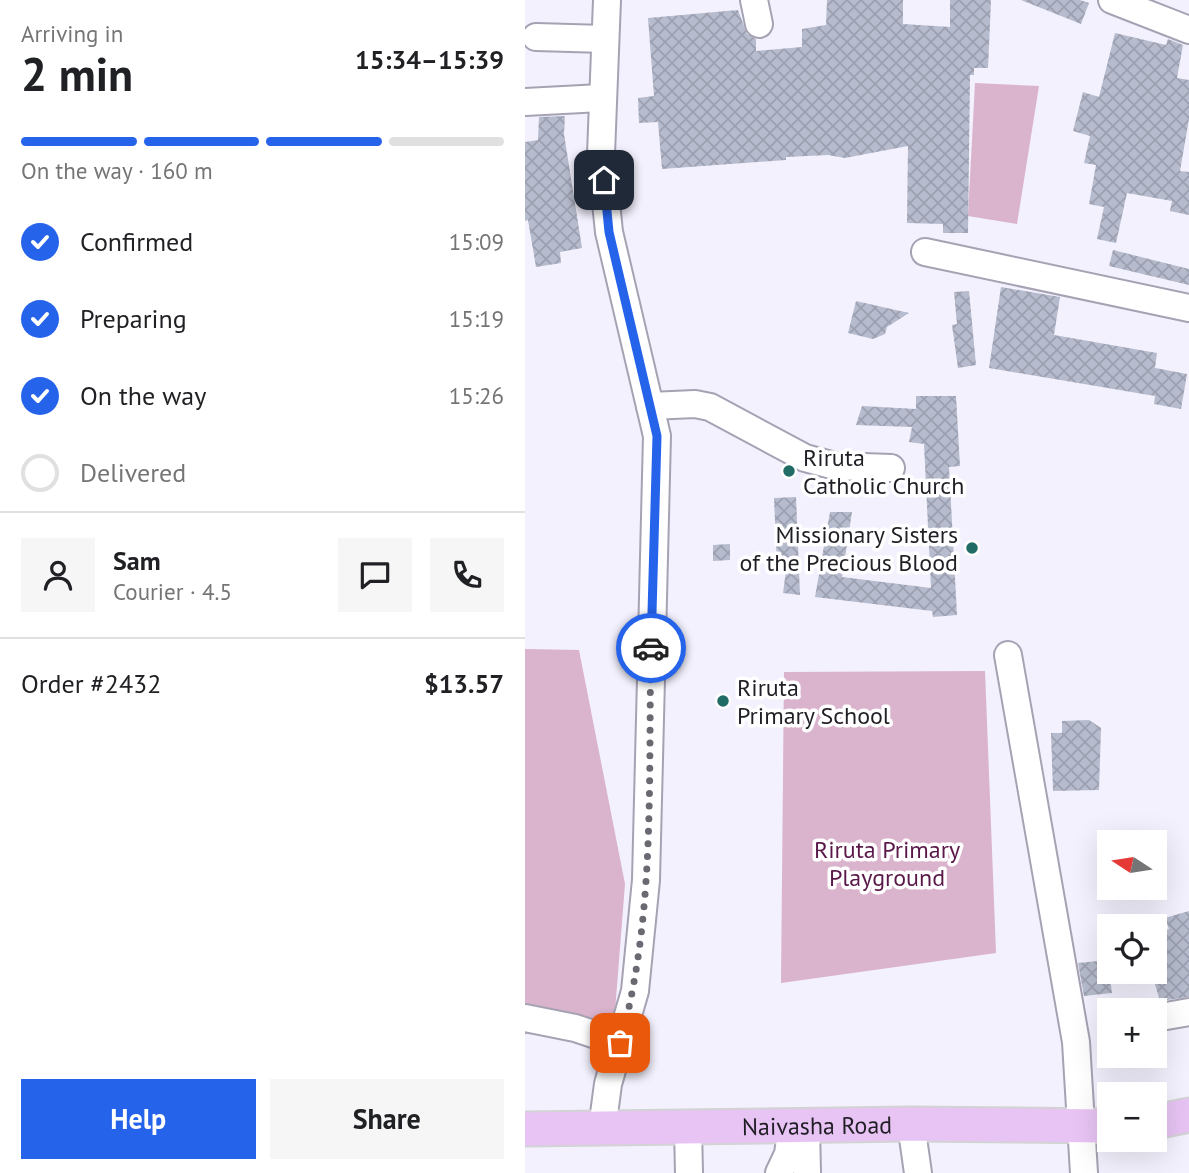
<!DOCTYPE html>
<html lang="en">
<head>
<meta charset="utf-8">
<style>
	:root { --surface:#fff; --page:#f6f6f6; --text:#202124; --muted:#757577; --line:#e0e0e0; --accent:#2563eb }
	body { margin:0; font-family:"PT Sans",sans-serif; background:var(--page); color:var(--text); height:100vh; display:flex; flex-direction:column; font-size:26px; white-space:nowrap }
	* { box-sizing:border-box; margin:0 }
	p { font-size:23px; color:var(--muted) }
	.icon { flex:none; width:38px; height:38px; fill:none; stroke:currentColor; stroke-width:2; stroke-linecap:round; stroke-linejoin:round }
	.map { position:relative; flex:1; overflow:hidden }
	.sheet { display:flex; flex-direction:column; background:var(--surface); width:525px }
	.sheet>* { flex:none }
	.needle { width:46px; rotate:282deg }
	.controls { position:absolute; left:572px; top:830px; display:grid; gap:14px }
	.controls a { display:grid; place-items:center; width:70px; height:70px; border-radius:0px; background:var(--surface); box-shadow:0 7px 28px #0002; font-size:35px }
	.pin { position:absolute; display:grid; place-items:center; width:60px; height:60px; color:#fff; margin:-30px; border-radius:14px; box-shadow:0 4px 10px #0006 }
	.courier { position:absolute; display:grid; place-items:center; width:70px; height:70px; margin:-35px; border:5px solid #2563eb; border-radius:50%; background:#fff; color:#222; box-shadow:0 2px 9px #0007 }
	.summary em { font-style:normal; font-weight:700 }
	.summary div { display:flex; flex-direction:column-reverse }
	.summary { display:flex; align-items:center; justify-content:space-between; height:119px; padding:0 21px }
	h1 { font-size:46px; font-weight:700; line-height:52px }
	.bar { display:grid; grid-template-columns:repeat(4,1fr); gap:10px 7px; align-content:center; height:84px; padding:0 21px }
	.bar i { height:9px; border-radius:5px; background:var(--line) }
	.bar .current { background:var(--accent) }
	.bar p { grid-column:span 4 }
	.line { display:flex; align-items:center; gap:18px; padding:0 21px; border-top:2px solid var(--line) }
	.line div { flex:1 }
	.round { display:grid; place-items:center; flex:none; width:74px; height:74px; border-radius:0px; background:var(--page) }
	ol { padding:0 21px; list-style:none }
	li { display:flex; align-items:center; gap:21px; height:77px }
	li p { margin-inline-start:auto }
	li .icon { padding:7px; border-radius:50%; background:var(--accent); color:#fff; stroke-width:4 }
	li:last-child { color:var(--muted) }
	li i { width:38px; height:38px; border:4px solid var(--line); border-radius:50% }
	.action { display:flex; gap:14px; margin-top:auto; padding:14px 21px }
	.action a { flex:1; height:80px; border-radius:0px; background:var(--accent); color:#fff; font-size:28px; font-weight:700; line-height:80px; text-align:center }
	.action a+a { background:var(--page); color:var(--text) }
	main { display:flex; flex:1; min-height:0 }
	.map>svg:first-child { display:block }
	.green { fill:#dab3cc }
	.building { fill:url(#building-cross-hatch) }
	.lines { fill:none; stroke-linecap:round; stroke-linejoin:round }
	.minor-casing { stroke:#a6a2b4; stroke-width:30 }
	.major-casing { stroke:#d3d2d4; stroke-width:37 }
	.minor { stroke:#fff; stroke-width:26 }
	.major { stroke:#e8c4f4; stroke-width:33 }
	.done { stroke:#6a6871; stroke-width:7; stroke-dasharray:0 12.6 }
	.route { stroke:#2563eb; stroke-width:9 }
	.poi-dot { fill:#226c66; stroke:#fff; stroke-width:2.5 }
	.labels { text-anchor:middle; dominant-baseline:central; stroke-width:7; stroke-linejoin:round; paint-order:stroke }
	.poi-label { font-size:24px; fill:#211f26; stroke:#fff; text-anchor:start }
	.park-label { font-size:24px; fill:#591849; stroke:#fff }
	.street-label { font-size:24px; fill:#211f26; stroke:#fff }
</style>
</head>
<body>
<main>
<section class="sheet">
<div class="summary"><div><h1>2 min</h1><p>Arriving in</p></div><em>15:34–15:39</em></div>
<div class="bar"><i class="current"></i><i class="current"></i><i class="current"></i><i></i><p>On the way · 160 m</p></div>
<ol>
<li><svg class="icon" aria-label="check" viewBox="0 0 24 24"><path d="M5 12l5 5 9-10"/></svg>Confirmed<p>15:09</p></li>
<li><svg class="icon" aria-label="check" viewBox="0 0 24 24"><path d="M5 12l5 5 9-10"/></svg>Preparing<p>15:19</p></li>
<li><svg class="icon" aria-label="check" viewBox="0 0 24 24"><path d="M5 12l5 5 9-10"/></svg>On the way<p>15:26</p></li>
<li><i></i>Delivered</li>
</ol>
<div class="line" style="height:126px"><a class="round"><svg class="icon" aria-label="person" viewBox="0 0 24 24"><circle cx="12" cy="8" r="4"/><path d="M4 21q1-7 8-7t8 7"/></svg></a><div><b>Sam</b><p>Courier · 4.5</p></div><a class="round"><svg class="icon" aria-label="chat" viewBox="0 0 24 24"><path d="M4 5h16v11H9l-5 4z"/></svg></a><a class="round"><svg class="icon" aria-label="phone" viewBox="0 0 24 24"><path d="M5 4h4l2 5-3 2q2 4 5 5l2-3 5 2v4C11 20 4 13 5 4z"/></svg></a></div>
<div class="line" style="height:91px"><div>Order #2432</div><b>$13.57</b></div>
<div class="action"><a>Help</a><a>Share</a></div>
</section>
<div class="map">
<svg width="664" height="1173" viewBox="0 0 664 1173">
	<defs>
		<pattern id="building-cross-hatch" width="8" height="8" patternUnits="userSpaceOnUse" patternTransform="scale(1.75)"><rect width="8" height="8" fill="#b6bbcd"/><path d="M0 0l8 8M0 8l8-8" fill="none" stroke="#9ca0b0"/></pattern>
	</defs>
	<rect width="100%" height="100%" fill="#f3f1fd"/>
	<g class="green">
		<polygon points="450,83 514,86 492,224 443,216"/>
		<polygon points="0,649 54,650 100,884 88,1037 0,1034"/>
		<polygon points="460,671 471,953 256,983 259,672"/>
	</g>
	<g class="building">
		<polygon points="302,0 378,0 378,24 425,27 425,0 466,0 463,68 449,68 449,75 445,75 443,233 418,233 418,224 382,223 383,146 320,158 303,155 261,157 261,160 137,169 133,122 114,123 113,98 129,96 123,18 213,10 222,34 231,39 231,51 277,47 277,29 301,25"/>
		<polygon points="496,0 555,0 564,3 556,24"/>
		<polygon points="590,33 641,45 643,39 658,45 652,78 664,80 664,119 655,171 664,172 664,215 645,211 647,201 602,193 591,243 572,239 579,207 564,204 571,165 559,163 565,136 548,131 558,92 574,97"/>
		<polygon points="40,116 39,134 57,248 35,252 36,263 11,267 3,220 0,221 0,142 13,140 14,117"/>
		<polygon points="588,250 664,269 664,285 584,266"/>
		<polygon points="476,287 535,297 529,335 632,353 630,368 662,374 656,409 629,404 630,396 464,368"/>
		<polygon points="444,291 451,365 433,368 427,325 432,324 429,292"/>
		<polygon points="331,301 384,313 362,327 360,334 348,339 323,333"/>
		<polygon points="391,396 431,396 435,466 424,467 432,615 408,617 407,611 290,597 305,512 327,512 317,577 406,588 399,444 384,442 387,427 331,425 337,406 391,409"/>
		<polygon points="271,497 275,595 258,593 262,563 252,564 249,498"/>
		<polygon points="205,544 205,560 188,561 188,545"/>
		<polygon points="564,720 576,728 574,790 528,791 526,733 537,733 537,721"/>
		<polygon points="664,911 664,997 635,1001 626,971 630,971 630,933 644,929 640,918"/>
		<polygon points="583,960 587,993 559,996 553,963"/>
	</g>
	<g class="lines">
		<defs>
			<g id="minor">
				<polyline points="229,0 234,24"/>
				<polyline points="587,0 664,30"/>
				<polyline points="11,37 80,39"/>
				<polyline points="0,102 76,98"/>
				<polyline points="400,252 664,308"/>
				<polyline points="125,406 170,404 185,407 280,458 310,466 366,468"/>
				<polyline points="483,655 551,1042 559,1173"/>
				<polyline points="0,1018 50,1028 95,1043"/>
				<polyline points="630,1018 664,1012"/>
				<polyline points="386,1124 393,1173"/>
				<polyline points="281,1125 282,1173"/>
				<polyline points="163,1127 164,1173"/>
				<polyline points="77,1129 83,1084 110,991 121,880 132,436 84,232 76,154 82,0"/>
				<polyline points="254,1173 263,1154 267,1125"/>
			</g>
			<g id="major">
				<polyline points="630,1122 664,1115"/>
				<path id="s1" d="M0,1129L386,1124L584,1126"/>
			</g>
		</defs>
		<use href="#minor" class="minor-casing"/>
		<use href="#major" class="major-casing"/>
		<use href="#minor" class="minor"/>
		<use href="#major" class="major"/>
	</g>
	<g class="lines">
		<path class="done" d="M95,1043C131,916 123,779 126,648"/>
		<polyline class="route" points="79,180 84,232 132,436 126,648"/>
	</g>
	<g class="poi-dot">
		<circle cx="264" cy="471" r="7"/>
		<circle cx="447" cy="548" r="7"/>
		<circle cx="198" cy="701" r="7"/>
	</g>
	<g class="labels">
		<g class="poi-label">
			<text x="278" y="457">Riruta<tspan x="278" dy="28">Catholic Church</tspan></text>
			<text x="433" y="534" text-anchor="end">Missionary Sisters<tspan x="433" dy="28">of the Precious Blood</tspan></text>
			<text x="212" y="687">Riruta<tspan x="212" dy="28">Primary School</tspan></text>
		</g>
		<g class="park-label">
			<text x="362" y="849">Riruta Primary<tspan x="362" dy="28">Playground</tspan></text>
		</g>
		<g class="street-label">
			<text stroke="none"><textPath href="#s1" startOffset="292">Naivasha Road</textPath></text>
		</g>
	</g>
</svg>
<div class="controls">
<a><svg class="needle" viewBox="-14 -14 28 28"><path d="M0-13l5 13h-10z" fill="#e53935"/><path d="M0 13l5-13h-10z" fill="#757577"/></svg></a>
<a><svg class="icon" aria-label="locate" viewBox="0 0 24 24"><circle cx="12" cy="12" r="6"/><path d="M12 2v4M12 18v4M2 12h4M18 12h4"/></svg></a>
<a>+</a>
<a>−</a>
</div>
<div class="pin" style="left:95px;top:1043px;background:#ea580c"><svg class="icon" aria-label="bag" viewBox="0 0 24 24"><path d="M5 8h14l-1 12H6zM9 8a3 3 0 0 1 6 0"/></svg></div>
<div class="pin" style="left:79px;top:180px;background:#1f2937"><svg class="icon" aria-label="home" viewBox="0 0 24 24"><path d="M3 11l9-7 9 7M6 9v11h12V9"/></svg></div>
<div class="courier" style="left:126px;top:648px"><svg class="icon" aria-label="car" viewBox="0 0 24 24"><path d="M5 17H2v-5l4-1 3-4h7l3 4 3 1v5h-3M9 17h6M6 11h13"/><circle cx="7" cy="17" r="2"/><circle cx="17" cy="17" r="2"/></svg></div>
</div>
</main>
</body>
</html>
